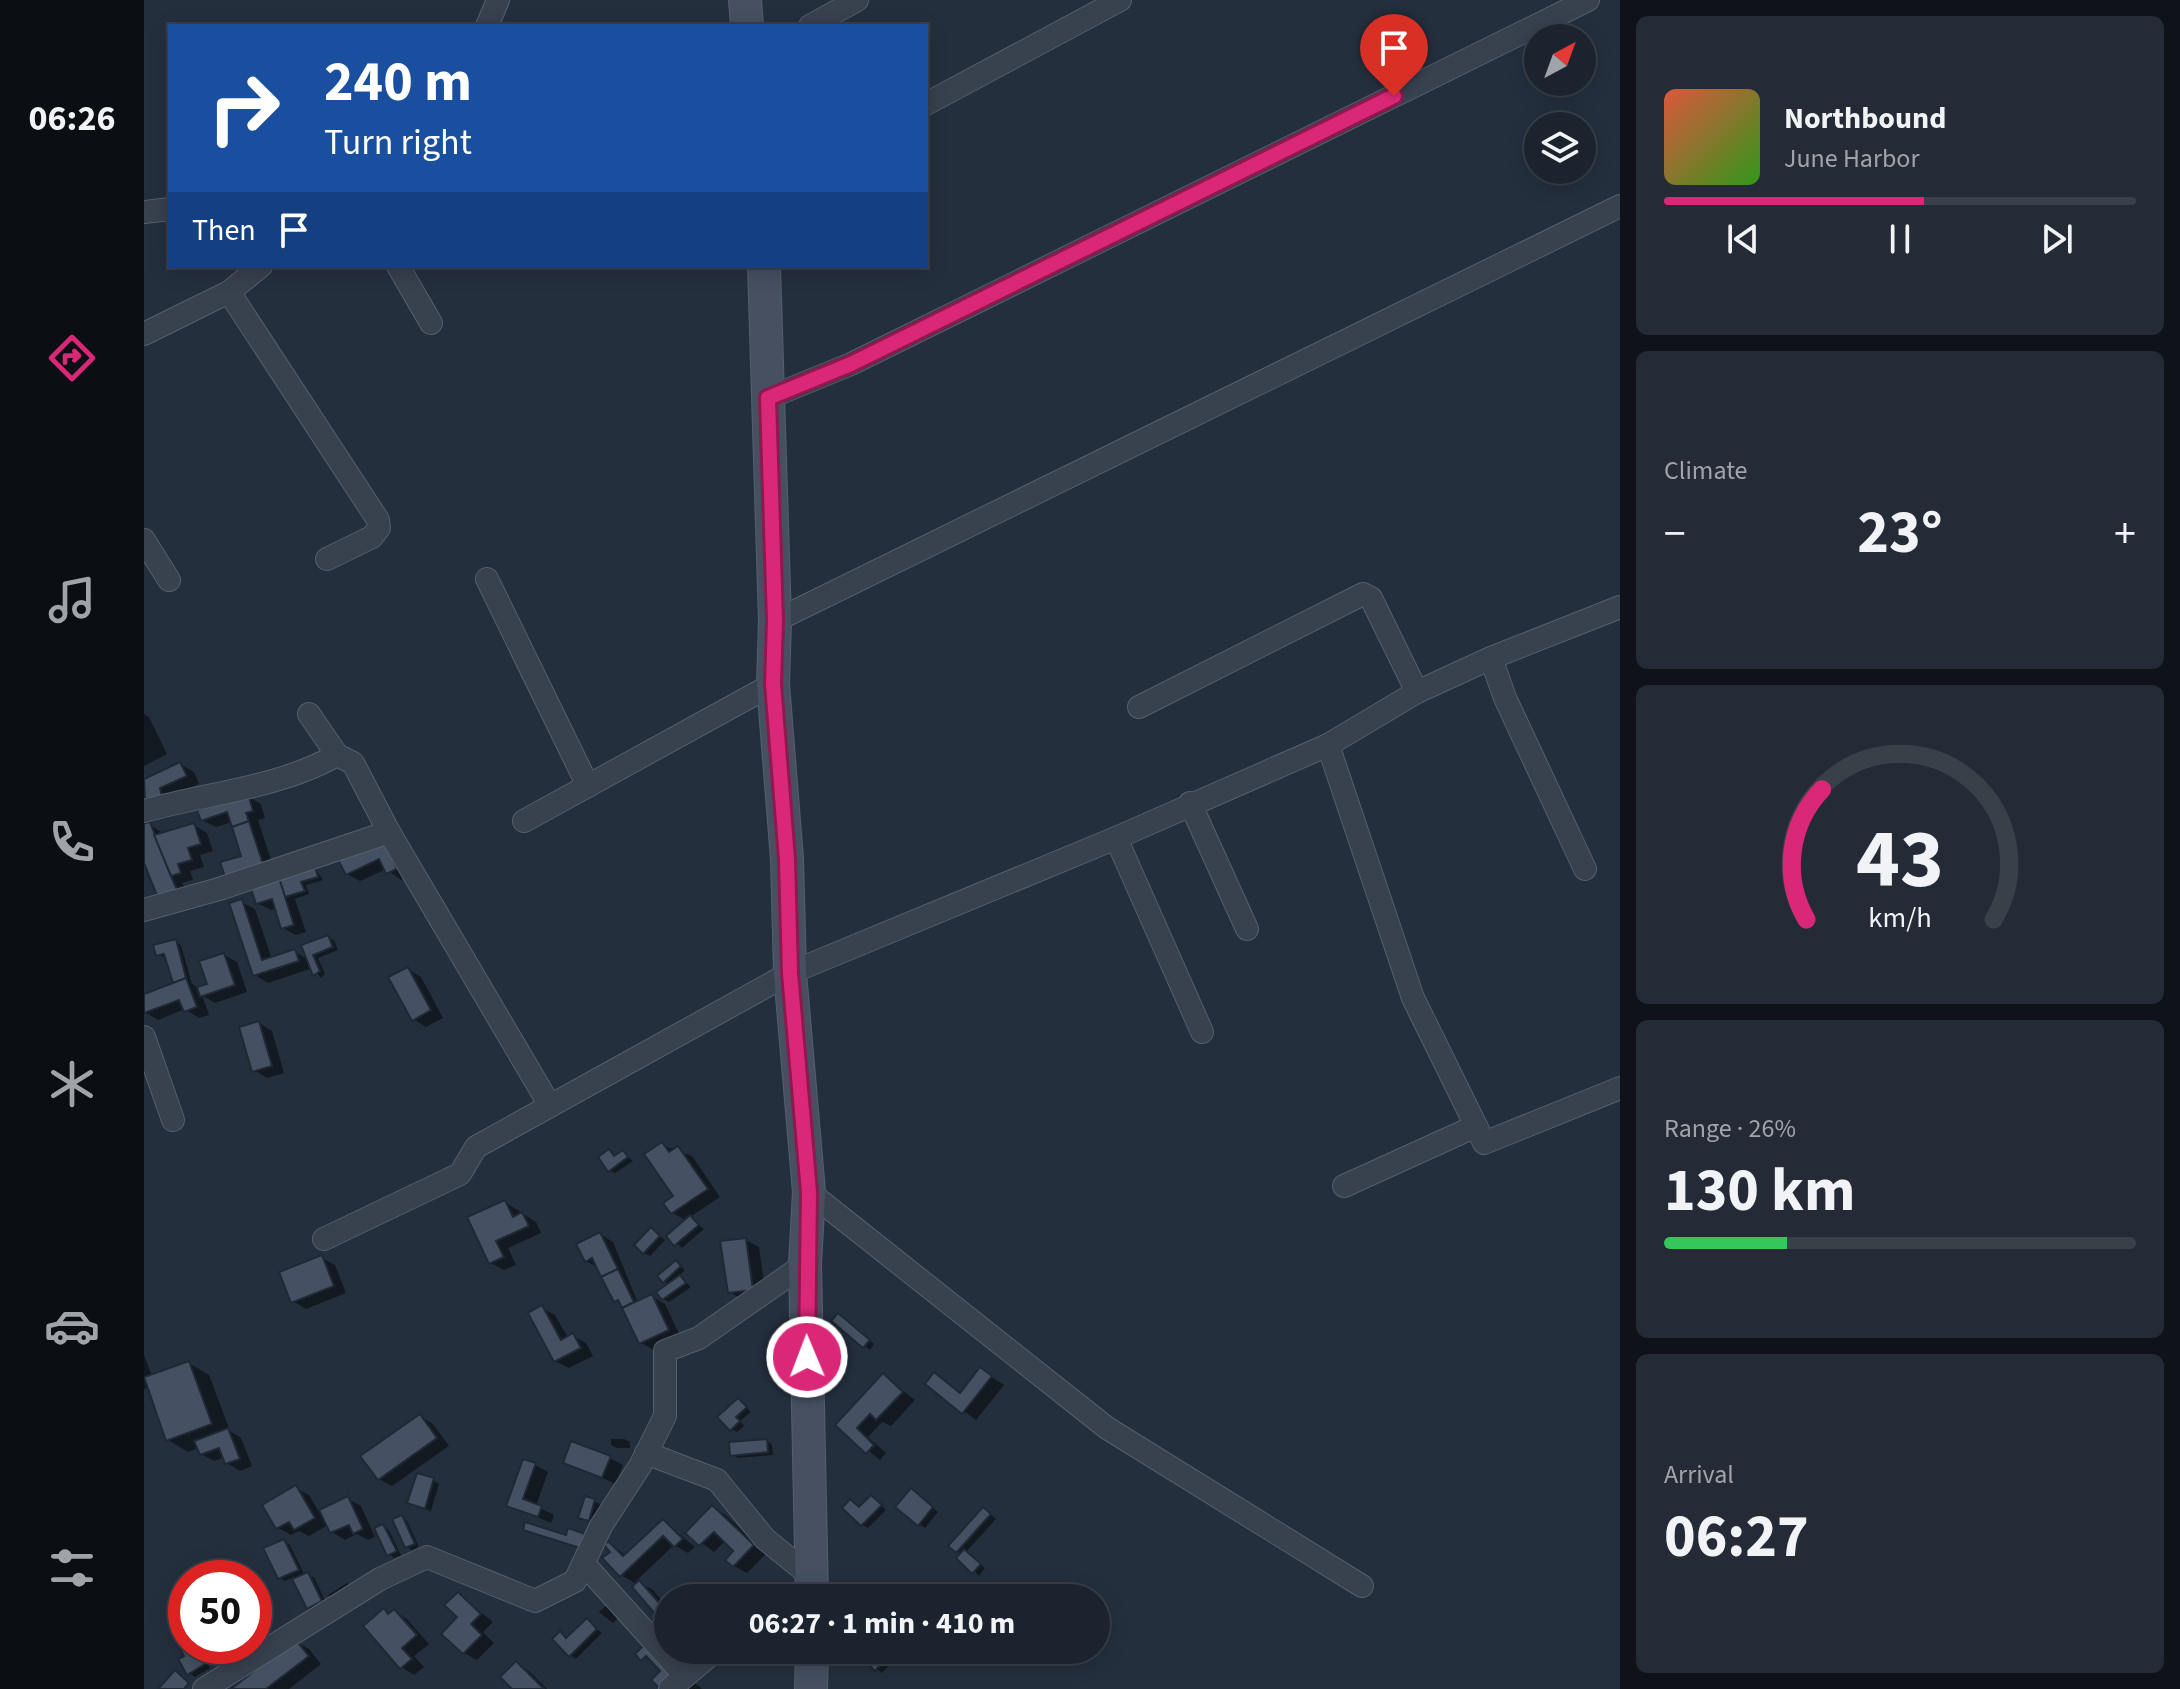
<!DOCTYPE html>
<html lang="en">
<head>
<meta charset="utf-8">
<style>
  :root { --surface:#1b232e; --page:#242b36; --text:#f1f3f6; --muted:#a0a4aa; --line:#39404a; --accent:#db2777 }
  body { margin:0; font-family:"Source Sans 3",sans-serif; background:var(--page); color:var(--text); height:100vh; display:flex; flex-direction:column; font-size:30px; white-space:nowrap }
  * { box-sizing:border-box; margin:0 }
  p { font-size:26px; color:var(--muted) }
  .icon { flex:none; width:44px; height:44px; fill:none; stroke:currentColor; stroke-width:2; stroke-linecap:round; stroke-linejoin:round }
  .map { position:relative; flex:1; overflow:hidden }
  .sheet { display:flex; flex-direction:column; gap:16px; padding:16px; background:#0f1319; width:560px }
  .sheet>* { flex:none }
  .guide { position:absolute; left:24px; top:24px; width:760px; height:244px; border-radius:0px; box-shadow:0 4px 20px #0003,0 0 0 2px var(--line); background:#1a4fa0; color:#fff; overflow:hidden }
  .needle { width:52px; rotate:41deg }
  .tools { position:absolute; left:1380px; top:24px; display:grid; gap:16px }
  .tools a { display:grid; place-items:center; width:72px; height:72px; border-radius:50%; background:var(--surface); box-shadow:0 4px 20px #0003,0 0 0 2px var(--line); font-size:40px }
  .speed { position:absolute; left:24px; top:1560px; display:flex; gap:16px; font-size:40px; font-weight:700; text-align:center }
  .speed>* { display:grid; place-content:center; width:104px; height:104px; border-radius:50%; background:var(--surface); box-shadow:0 4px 20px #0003,0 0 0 2px var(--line); line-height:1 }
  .speed .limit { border:12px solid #d22; background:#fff; color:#111 }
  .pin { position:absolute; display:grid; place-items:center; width:68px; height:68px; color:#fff; margin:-82px -34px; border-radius:50% 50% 50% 0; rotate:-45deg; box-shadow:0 0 8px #0007 }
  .pin .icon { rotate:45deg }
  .me { position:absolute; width:88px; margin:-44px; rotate:359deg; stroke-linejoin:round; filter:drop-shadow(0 0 6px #0008) }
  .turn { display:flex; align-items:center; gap:28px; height:168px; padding:0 24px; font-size:36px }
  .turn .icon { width:104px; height:104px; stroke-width:2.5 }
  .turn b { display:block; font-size:56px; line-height:68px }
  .then { display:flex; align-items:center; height:76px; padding:0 24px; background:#0003; gap:16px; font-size:30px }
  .big { font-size:60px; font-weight:700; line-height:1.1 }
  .sheet .widget { flex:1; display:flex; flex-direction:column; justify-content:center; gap:12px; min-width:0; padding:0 28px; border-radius:12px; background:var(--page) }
  .sheet .dial { align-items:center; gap:0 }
  .dial svg { height:208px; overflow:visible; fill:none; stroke:var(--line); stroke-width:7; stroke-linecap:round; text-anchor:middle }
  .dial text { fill:var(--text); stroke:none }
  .song { display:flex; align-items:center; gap:24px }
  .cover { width:96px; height:96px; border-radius:12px; background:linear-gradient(135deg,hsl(10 70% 55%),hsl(110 70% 35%)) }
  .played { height:8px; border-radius:4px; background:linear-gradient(90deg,var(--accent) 55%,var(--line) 55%) }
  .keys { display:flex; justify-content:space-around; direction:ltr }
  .heat { display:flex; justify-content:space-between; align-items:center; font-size:44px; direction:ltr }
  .charge { height:12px; border-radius:6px; background:linear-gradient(90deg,#34c759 26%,var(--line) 0) }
  .trip { position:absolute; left:510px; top:1584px; width:456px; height:80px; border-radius:40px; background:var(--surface); box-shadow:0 4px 20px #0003,0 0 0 2px var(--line); font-weight:700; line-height:80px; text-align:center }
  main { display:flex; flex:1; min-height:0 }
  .tab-bar { display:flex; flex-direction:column; width:144px; justify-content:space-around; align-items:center; background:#0b0e12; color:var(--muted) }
  .tab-bar .icon { width:56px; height:56px }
  .tab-bar .on { color:var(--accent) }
  .tab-bar b { font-size:36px; color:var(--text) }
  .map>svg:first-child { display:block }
</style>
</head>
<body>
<main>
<nav class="tab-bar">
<b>06:26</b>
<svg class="icon on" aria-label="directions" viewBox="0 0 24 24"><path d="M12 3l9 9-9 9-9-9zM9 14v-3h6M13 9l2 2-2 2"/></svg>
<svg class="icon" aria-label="music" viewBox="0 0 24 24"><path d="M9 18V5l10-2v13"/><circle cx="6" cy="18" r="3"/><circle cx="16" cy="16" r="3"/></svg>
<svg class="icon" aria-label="phone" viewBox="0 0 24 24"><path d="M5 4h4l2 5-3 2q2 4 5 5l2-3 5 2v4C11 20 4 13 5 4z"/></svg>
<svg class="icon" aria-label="climate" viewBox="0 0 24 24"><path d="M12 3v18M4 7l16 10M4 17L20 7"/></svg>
<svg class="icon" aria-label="car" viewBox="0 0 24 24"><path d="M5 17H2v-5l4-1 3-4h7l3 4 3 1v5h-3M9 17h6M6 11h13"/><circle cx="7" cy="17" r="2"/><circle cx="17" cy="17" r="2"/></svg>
<svg class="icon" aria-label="filters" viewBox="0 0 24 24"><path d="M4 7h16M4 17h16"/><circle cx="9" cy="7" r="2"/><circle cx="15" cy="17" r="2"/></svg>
</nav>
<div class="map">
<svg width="1476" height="1689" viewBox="0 0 1476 1689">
  <rect width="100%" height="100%" fill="#242f3e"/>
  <g fill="#0007">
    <polygon points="0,714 5,717 23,754 0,766"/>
    <polygon points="36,764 50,772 55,784 28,795 16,806 2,798 0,781"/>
    <polygon points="103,796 117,804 121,818 114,820 131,872 100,857 88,822 72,827 58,820"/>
    <polygon points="5,824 20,834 50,825 63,833 69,851 56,855 60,867 46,871 49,880 38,883 47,901 29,904 0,858 0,825"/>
    <polygon points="238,840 265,876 257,880 242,869 216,881 203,874"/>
    <polygon points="171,868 179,880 162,885 165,894 151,899 162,932 152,935 139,928 133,908 127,910 113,903"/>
    <polygon points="97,902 111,909 128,959 151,952 165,960 160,946 184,937 190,940 194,950 174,958 181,974 177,978 169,968 124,983 111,975"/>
    <polygon points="31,941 37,945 48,984 56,988 65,985 80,955 93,962 103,992 71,1003 58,995 65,1015 55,1018 41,1009 14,1020 1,1012 0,996 31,984 23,958 14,955"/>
    <polygon points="264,969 277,977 299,1018 282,1027 269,1019"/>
    <polygon points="115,1023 128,1031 140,1073 123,1078 110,1070"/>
    <polygon points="518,1145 548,1156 576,1197 546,1217 560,1229 538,1248 525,1236 543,1221 529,1213 532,1197"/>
    <polygon points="465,1151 472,1157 479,1152 489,1161 471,1173 465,1170"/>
    <polygon points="361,1202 392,1222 397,1233 364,1248 372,1265 360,1270 347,1263"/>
    <polygon points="507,1230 521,1240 506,1256 500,1253"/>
    <polygon points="456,1234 469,1242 494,1303 507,1296 521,1304 537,1338 510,1350 497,1343 455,1268 442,1261"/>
    <polygon points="602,1240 615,1247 622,1297 599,1300 586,1292"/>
    <polygon points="178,1258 191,1265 202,1293 162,1309 149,1301"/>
    <polygon points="532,1263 541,1270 535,1276 547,1287 525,1302 519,1299 526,1285 520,1281"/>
    <polygon points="398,1308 411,1315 424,1338 429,1336 442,1343 449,1356 425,1368 411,1361"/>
    <polygon points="700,1318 730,1344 726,1350 720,1346"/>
    <polygon points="0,1355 8,1376 45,1363 65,1375 86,1431 97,1438 108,1466 96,1471 83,1463 81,1457 70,1461 57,1454 55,1448 44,1452 24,1440 4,1387 0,1389"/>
    <polygon points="837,1370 860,1385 832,1420 784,1384 791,1375 817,1394"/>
    <polygon points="740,1376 771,1400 747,1426 738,1422 724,1437 742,1453 736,1460 694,1425"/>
    <polygon points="595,1401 607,1412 596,1421 600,1426 593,1432 587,1429"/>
    <polygon points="276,1416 289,1424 305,1446 248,1486 235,1479"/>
    <polygon points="467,1439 480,1439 486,1442 486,1448 473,1448 467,1445"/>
    <polygon points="622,1441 628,1444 629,1455 594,1458 588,1454"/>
    <polygon points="466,1458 479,1465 472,1484 421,1462"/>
    <polygon points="391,1465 404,1472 392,1506 410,1515 407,1523 365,1505"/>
    <polygon points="289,1480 295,1484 287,1511 271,1505"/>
    <polygon points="152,1488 165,1495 175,1512 204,1499 217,1506 231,1537 224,1540 213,1534 201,1540 188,1532 184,1525 165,1536 155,1531 147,1535 134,1528"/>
    <polygon points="773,1494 794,1512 781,1528 775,1524"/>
    <polygon points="442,1498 456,1504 451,1523 442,1520"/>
    <polygon points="733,1501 742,1510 724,1528 718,1525 716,1509"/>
    <polygon points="569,1508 582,1515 622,1554 603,1573 590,1566 592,1551 581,1541 570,1552 544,1533"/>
    <polygon points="845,1513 852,1519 822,1552 841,1568 835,1576 813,1551"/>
    <polygon points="257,1517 263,1521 275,1547 268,1550 262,1547"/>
    <polygon points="520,1521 551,1547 544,1553 530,1545 492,1581 509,1590 524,1608 524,1626 494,1585 477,1575 465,1543 483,1556"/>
    <polygon points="239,1526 245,1530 257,1555 250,1558 245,1554"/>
    <polygon points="140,1541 146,1545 161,1576 170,1577 183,1605 170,1611 164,1607 150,1577 141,1581 135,1578"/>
    <polygon points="203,1583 209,1587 188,1601 184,1595"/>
    <polygon points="761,1589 769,1595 766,1598 744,1598"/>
    <polygon points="314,1594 349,1622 339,1632 350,1643 333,1660 320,1653"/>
    <polygon points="463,1605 476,1616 469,1623 455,1612"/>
    <polygon points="240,1611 246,1614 250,1611 263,1619 285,1644 270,1656 280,1667 270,1675 257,1667"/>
    <polygon points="443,1621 458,1633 432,1659 426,1655 416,1634 424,1639"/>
    <polygon points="42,1640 42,1646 53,1646 66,1668 51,1677 45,1673 42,1657 35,1644"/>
    <polygon points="152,1642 165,1649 177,1664 145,1689 90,1689"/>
    <polygon points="737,1650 752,1658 738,1673 725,1662"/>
    <polygon points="372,1664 385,1671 403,1689 371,1689"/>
    <polygon points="549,1683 555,1686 558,1689 543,1689"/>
  </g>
  <g fill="#455162" stroke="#1f2835" stroke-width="2">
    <polygon points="36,762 43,776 16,788 18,797 1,799 0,779"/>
    <polygon points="104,794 109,811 102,813 105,821 88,827 83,812 57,821 53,810"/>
    <polygon points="105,821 119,864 81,877 76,862 97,856 88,827"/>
    <polygon points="6,822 27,876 35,894 14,898 0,863 0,823"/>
    <polygon points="50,823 57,844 44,848 48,860 34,864 37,873 27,876 10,835"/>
    <polygon points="239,838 253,869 242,874 235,859 202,875 194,860"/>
    <polygon points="171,866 174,877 157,882 161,891 141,897 135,878"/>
    <polygon points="135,878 150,925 137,929 128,899 112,904 106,886"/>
    <polygon points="98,899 118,960 151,949 155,961 109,976 85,903"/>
    <polygon points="184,935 189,947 169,955 176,971 169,976 157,945"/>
    <polygon points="32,939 42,978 29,983 20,954 12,956 9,945"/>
    <polygon points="80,953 91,985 56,997 53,987 63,984 55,961"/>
    <polygon points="264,967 287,1010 268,1021 244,977"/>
    <polygon points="42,978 53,1007 40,1012 35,1000 0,1013 0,994"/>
    <polygon points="115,1021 128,1066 108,1072 95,1027"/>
    <polygon points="518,1142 525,1152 534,1146 564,1189 527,1214 519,1203 529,1196 500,1154"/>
    <polygon points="465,1149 470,1156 479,1150 484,1157 464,1172 454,1157"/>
    <polygon points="361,1200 369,1217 378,1212 385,1226 352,1241 360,1257 345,1264 323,1217"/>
    <polygon points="546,1215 555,1225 530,1246 522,1236"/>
    <polygon points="507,1227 516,1236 499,1254 490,1245"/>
    <polygon points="456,1232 474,1269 457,1277 448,1258 441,1262 432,1244"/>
    <polygon points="602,1238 609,1290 584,1293 576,1241"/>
    <polygon points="178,1255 190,1286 147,1303 135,1272"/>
    <polygon points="532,1260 537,1266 519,1283 513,1276"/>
    <polygon points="474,1269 490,1302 478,1308 474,1300 470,1302 457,1277"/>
    <polygon points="536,1275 542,1283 518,1300 512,1292"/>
    <polygon points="508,1294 525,1330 495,1344 478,1308"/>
    <polygon points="398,1305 417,1340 429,1333 437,1348 410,1362 384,1313"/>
    <polygon points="694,1313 726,1340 719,1348 687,1321"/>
    <polygon points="45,1361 68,1424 22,1441 0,1377"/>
    <polygon points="836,1367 848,1376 818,1414 781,1384 790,1372 816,1393"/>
    <polygon points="739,1373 759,1392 732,1420 726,1414 713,1428 730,1445 722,1454 691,1425"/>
    <polygon points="594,1398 603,1407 592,1417 596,1421 586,1431 573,1417"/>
    <polygon points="276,1414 293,1438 234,1480 216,1456"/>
    <polygon points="84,1428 96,1459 81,1464 75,1448 56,1455 50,1441"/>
    <polygon points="623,1439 624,1452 586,1456 585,1442"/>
    <polygon points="427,1441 467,1456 458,1478 419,1463"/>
    <polygon points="379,1459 392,1463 379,1499 398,1506 394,1517 362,1506"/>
    <polygon points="273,1473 290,1478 281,1509 263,1503"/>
    <polygon points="152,1485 171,1518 150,1530 145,1522 132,1529 118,1505"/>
    <polygon points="767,1488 789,1507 774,1526 751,1507"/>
    <polygon points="727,1495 738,1505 717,1526 698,1508 706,1499 715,1507"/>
    <polygon points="204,1496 219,1529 209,1534 205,1525 186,1533 175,1510"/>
    <polygon points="441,1496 451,1499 445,1521 434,1518"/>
    <polygon points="568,1505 610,1545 589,1567 581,1560 589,1551 570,1532 555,1546 541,1533"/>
    <polygon points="839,1507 847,1514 812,1553 804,1546"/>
    <polygon points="258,1515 271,1544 261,1548 248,1519"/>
    <polygon points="519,1519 539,1539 530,1547 519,1536 476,1577 458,1558 466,1552 460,1545 464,1541 479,1556"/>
    <polygon points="381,1522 422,1535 424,1528 441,1534 436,1548 379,1530"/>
    <polygon points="239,1524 253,1551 243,1556 230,1528"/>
    <polygon points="140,1539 155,1570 134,1579 119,1548"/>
    <polygon points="820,1549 837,1564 828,1574 812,1558"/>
    <polygon points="164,1572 178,1601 163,1609 148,1579"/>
    <polygon points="495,1580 524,1613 524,1629 488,1587"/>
    <polygon points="755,1583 764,1591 758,1598 742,1598"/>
    <polygon points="587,1585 599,1598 573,1598"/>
    <polygon points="314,1592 337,1614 327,1624 338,1635 319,1654 297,1634 313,1617 300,1605"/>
    <polygon points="240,1608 244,1614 250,1609 273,1635 258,1648 268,1659 256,1669 219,1626"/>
    <polygon points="443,1618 453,1629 425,1657 408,1639 416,1631 422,1638"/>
    <polygon points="42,1638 42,1646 50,1646 61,1664 43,1675 34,1659 40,1656 33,1643"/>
    <polygon points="151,1639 165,1656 122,1689 87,1689"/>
    <polygon points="502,1643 531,1673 515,1688 507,1680 516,1671 502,1656 497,1661 491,1654"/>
    <polygon points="734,1650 747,1654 731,1671 722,1662"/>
    <polygon points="372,1661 400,1689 368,1689 356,1677"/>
    <polygon points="31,1670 45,1683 40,1689 14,1689"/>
  </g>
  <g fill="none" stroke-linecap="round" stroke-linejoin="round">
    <defs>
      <g id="street">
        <polyline points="343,26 354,0"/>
        <polyline points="666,26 713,0"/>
        <polyline points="782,104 976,0"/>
        <polyline points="0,212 26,209"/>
        <polyline points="254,266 287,323"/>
        <polyline points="85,292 234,520 235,528 228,537 183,559"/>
        <polyline points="0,334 85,292 117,266"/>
        <polyline points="624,398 707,364 1444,0"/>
        <polyline points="0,540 25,580"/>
        <polyline points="343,579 444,786"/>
        <polyline points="631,621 1476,206"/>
        <polyline points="1347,658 1361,698 1441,869"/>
        <polyline points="995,707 1219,594 1227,598 1273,692"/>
        <polyline points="165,714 193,755 209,763 245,832 405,1104"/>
        <polyline points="1184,745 1269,998 1332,1126 1200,1186"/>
        <polyline points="1046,803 1103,929"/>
        <path d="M0,811C64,793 135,788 193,755"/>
        <polyline points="380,821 629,684"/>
        <polyline points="972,838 1058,1032"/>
        <polyline points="0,910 75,889 245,832"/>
        <polyline points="0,1037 29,1120"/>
        <polyline points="1332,1126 1340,1143 1476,1088"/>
        <polyline points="665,1192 963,1428 1218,1586"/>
        <polyline points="180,1239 316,1174 332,1147 646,973 972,838 1184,745 1273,692 1347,658 1476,607"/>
        <polyline points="502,1453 573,1480 621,1539 668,1577"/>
        <polyline points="440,1564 541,1676"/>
        <polyline points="60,1689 236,1579 283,1557 391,1601 431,1581 457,1526 496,1466 521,1416 521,1351 555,1338 661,1264"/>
        <polyline points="526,1689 572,1650"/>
      </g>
      <g id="secondary">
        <polyline points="601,0 603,26"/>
        <polyline points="620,266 631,621 629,684 643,859 646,973 665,1192 661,1264 668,1598"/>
        <polyline points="667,1689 668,1650"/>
      </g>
    </defs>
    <use href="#street" stroke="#565f6c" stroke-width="24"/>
    <use href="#secondary" stroke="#565f6c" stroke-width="34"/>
    <use href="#street" stroke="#38414e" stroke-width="22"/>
    <use href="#secondary" stroke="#465061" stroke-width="32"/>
  </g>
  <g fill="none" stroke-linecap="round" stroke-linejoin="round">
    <defs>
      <polyline id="route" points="663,1357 665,1192 646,973 643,859 629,684 631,621 624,398 707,364 1250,96"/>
    </defs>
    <use href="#route" stroke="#8e194d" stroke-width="20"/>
    <use href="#route" stroke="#db2777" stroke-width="14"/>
  </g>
</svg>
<div class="tools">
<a><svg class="needle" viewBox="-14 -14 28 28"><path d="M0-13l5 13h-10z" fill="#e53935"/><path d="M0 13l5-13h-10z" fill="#a0a4aa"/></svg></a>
<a><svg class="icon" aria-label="layers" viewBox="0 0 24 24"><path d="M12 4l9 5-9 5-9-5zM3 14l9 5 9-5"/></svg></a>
</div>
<div class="speed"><div class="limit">50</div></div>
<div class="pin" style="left:1250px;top:96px;background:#d93025"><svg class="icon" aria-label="arrive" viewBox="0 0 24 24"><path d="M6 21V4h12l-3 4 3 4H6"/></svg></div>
<svg class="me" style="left:663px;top:1357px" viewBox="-20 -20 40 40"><circle r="17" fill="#db2777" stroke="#fff" stroke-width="3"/><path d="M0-11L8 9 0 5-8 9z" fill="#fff"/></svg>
<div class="trip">06:27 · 1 min · 410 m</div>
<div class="guide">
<div class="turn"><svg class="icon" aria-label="right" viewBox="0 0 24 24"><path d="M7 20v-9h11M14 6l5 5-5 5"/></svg><div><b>240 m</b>Turn right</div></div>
<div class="then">Then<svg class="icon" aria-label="arrive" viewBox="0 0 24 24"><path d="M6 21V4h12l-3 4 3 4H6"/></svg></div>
</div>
</div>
<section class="sheet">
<div class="widget">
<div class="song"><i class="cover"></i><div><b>Northbound</b><p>June Harbor</p></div></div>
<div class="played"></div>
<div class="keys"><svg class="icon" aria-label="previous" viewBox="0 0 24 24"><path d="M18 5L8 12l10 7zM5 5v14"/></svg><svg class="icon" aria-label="pause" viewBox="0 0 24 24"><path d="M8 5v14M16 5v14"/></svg><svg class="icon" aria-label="next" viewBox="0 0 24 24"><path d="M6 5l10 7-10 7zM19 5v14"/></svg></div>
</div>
<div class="widget"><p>Climate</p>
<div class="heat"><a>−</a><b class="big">23°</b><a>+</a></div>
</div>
<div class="widget dial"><svg viewBox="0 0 100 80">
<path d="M14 69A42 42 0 1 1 86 69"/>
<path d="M14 69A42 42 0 0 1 20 19" stroke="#db2777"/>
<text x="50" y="56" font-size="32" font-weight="700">43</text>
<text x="50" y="72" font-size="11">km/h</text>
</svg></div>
<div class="widget"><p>Range · 26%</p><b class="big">130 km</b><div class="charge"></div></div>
<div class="widget"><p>Arrival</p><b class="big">06:27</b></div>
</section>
</main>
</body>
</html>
